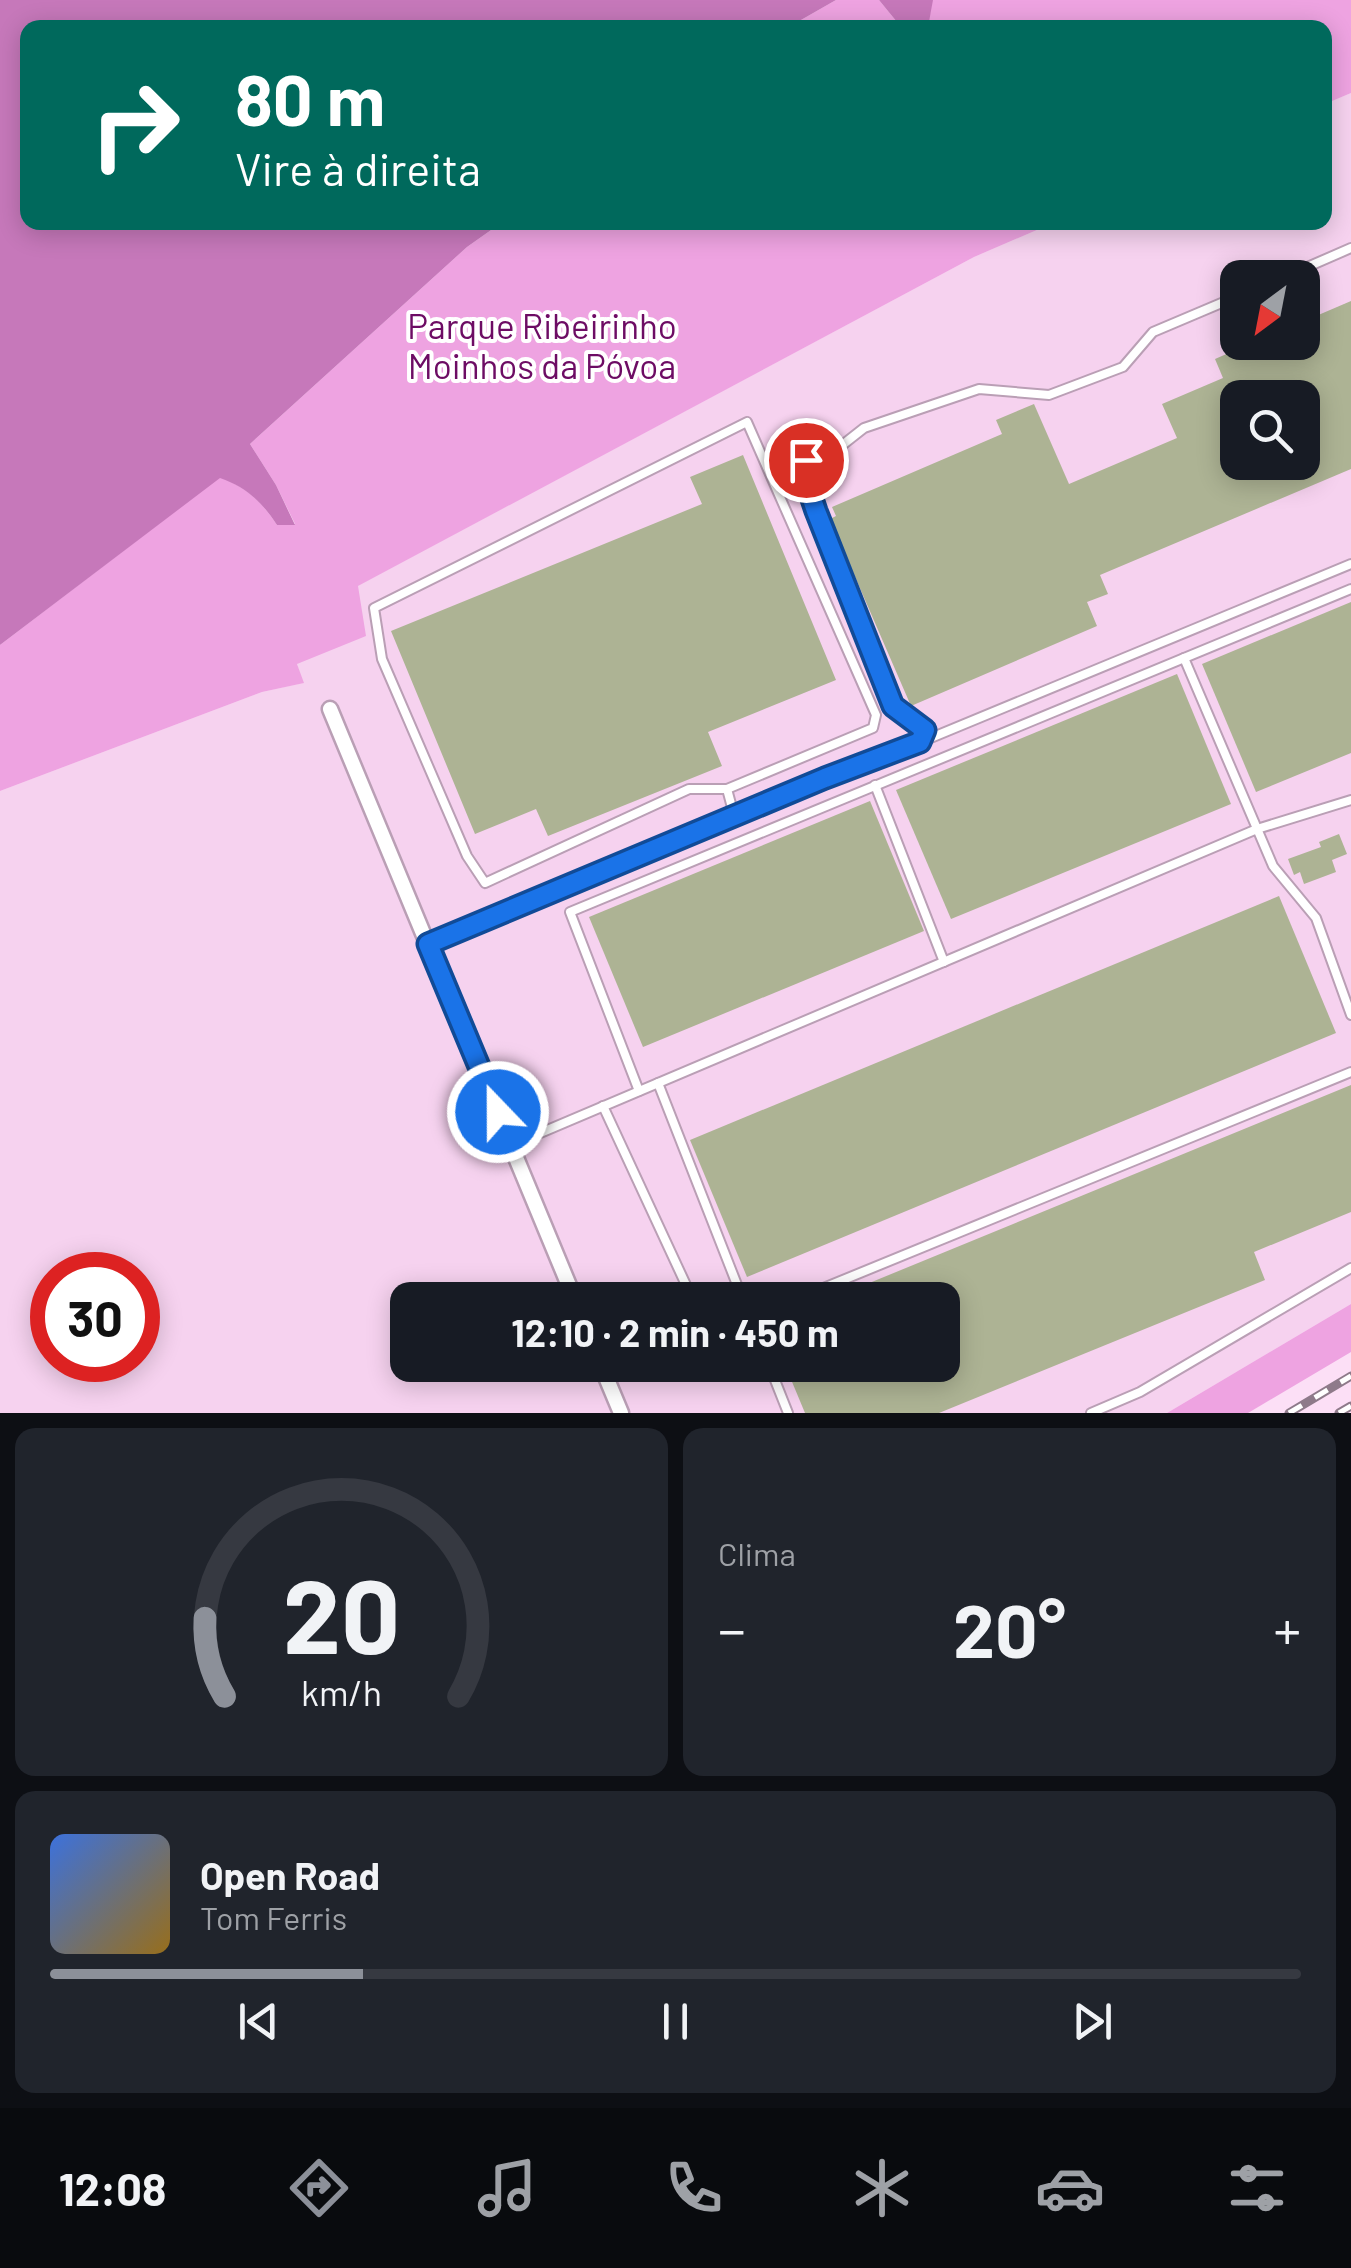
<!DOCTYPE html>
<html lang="pt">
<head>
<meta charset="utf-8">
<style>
  :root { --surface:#171b24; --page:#20242c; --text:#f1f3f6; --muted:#9ea1a6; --line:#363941; --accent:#8c9099 }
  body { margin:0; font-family:Barlow,sans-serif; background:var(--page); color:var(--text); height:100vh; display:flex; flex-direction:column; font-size:38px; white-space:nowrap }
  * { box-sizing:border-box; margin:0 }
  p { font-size:32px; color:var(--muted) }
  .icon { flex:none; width:55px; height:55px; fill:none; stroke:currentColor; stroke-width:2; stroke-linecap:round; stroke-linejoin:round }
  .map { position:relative; height:1413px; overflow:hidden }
  .side { display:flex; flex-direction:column; gap:15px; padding:15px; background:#0d0f14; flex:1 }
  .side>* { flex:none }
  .banner { position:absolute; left:20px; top:20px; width:1312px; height:210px; border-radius:20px; box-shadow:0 5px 25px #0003; background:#00695c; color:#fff; overflow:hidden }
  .needle { width:65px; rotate:212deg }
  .fabs { position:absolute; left:1220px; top:260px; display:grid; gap:20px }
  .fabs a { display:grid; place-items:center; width:100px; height:100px; border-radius:20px; background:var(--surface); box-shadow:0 5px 25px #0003; font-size:50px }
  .speed { position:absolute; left:30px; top:1252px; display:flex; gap:20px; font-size:50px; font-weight:700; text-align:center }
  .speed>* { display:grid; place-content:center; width:130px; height:130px; border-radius:50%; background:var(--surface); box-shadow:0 5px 25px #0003; line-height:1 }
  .speed .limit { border:15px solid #d22; background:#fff; color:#111 }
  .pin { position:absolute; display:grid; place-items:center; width:85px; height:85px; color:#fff; margin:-42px; border:5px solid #fff; border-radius:50%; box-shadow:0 2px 10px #0007 }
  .me { position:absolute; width:110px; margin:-55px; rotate:338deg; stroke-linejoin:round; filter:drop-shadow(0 0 8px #0008) }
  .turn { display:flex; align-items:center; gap:35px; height:210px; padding:0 50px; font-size:45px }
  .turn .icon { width:130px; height:130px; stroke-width:2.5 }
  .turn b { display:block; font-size:70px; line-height:85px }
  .big { font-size:75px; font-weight:700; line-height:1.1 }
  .side .widget { flex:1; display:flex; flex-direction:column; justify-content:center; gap:15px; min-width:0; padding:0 35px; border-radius:20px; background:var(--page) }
  .side .dial { align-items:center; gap:0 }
  .dial svg { height:260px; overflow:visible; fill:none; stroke:var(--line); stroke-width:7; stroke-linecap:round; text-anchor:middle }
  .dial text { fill:var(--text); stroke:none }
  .song { display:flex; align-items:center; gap:30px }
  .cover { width:120px; height:120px; border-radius:15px; background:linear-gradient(135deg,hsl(220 70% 55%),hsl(40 70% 35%)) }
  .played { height:10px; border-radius:5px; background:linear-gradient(90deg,var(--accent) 25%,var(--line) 25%) }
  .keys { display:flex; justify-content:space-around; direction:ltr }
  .heat { display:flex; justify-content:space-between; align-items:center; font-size:55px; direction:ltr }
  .side .tiles { flex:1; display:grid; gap:15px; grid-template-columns:1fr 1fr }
  .widget:last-child { grid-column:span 2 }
  .trip { position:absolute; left:390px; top:1282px; width:570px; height:100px; border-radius:20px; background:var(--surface); box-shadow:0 5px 25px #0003; font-weight:700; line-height:100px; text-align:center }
  .tabs { display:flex; height:160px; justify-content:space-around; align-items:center; background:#090b0e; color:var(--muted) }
  .tabs .icon { width:70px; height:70px }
  .tabs .active { color:var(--accent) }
  .tabs b { font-size:45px; color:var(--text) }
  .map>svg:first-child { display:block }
</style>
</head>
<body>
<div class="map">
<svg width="1351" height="1413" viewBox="0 0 1351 1413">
  <rect width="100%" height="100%" fill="#fcdff6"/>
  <path fill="#f6d2ef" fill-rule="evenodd" d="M1351,93V1304L1167,1413H0V791L262,692L303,683L297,664L357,586L974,257L1053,223L1325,222V104ZM1238,278H1302V342H1238ZM1238,398H1302V462H1238ZM52,1275H138V1360H52ZM408,1300H942V1365H408Z"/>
  <g fill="#eea3e1">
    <polygon points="836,0 879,0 901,27 787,28"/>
    <polygon points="912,0 1351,0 1351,93 1325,104 1325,28 928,27"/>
    <path d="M501,223H1053L974,257L358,586L366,636L297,664L304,683L262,692L0,791V645L220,477C246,487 262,502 277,525L295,524L276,485L250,444L467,247Z"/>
    <polygon points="1351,1304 1351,1352 1248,1413 1167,1413"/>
  </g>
  <g fill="#c678ba">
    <path d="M0,0H836L787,28H28V222L501,223L467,247L250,444L276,485L295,525H277C262,502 246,487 220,478L0,645Z"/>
    <polygon points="879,0 933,0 928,27 901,27"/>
  </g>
  <g fill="#adb394" fill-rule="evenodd">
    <path d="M1351,301V469L1100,575L1108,594L1087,602L1097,626L911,706L830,519L836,516L832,507L1002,434L996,420L1034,404L1069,484L1177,438L1162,404L1223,378L1215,359L1254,342H1302V322ZM1238,398H1302V462H1238Z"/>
    <polygon points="743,455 836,680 708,732 722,766 548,836 536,809 475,834 391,631 702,504 690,477"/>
    <polygon points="1351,602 1351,753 1256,792 1202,664"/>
    <polygon points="1177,674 1231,804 951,919 896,790"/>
    <polygon points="870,801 924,931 643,1047 589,917"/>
    <polygon points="1339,834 1347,854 1332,860 1336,872 1304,884 1300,872 1294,875 1288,859 1321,847 1319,842"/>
    <polygon points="1279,896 1336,1033 747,1277 690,1140"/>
    <polygon points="1351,1085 1351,1212 1254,1252 1265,1280 939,1413 805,1413 785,1365 942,1365 942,1300 828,1300"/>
  </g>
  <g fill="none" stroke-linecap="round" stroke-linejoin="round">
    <defs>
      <g id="service">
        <polyline points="1282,278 1351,248"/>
        <polyline points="1184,658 1273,866 1316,918 1351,1015"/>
        <polyline points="921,742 925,730 893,706 816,511 804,475 806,461 836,450 864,428 979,389 1049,395 1123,367 1153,332 1238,296"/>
        <polyline points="875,785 944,962"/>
        <polyline points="727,789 689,789 485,883 467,856 382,659 374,608 747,422 876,715 873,728 727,789 734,815"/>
        <polyline points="428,944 825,777 921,742 1351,564"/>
        <polyline points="658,1083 743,1300"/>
        <polyline points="639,1091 570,912 1351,589"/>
        <polyline points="603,1106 693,1300"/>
        <polyline points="512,1145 1257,829 1351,800"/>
        <polyline points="794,1300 1351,1072"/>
        <polyline points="722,1365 724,1369"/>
        <polyline points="769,1365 788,1413"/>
        <polyline points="1091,1413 1140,1392 1351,1268"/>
      </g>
      <g id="minor">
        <polyline points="330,709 575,1300"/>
        <polyline points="601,1365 621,1413"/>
      </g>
    </defs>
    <use href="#service" stroke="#ba9fb5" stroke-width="12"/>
    <use href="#minor" stroke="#ba9fb5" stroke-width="19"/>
    <use href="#service" stroke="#fff" stroke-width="8"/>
    <use href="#minor" stroke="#fff" stroke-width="14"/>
    <defs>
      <g id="rail">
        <polyline points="1289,1413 1351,1376"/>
        <polyline points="1339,1413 1351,1406"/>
      </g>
    </defs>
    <use href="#rail" stroke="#8e7a8a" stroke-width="9"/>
    <use href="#rail" stroke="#fff" stroke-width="5" stroke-dasharray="15" stroke-linecap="butt"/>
  </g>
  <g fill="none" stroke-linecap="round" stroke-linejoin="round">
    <defs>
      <polyline id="route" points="498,1112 428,944 825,778 920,742 925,730 893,706 816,511 804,475 806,460"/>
    </defs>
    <use href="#route" stroke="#114b97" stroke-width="25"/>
    <use href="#route" stroke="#1a73e8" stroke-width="18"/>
  </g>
  <g text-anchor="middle" stroke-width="8" stroke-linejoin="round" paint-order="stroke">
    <g font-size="35" fill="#6d0c64" stroke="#fff">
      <text x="542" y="339">Parque Ribeirinho<tspan x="542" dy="40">Moinhos da Póvoa</tspan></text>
    </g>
  </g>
</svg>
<div class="fabs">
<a><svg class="needle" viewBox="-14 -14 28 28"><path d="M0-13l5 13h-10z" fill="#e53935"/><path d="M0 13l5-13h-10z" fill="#9ea1a6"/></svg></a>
<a><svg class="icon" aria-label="search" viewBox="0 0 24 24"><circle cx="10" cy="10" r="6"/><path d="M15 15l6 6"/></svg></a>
</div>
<div class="speed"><div class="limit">30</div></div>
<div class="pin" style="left:806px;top:460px;background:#d93025"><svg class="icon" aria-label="arrive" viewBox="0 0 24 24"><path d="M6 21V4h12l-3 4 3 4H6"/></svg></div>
<svg class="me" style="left:498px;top:1112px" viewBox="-20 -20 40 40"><circle r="17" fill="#1a73e8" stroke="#fff" stroke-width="3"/><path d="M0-11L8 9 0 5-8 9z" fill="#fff"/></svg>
<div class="trip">12:10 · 2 min · 450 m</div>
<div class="banner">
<div class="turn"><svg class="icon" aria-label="right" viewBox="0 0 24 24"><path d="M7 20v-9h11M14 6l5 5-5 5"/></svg><div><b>80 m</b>Vire à direita</div></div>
</div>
</div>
<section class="side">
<div class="tiles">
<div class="widget dial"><svg viewBox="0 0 100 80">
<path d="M14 69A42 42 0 1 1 86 69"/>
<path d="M14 69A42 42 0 0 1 8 45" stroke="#8c9099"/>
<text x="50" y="56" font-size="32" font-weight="700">20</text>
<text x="50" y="72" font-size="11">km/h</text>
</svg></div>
<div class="widget"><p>Clima</p>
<div class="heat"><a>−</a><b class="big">20°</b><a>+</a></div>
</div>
<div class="widget">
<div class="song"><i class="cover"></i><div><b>Open Road</b><p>Tom Ferris</p></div></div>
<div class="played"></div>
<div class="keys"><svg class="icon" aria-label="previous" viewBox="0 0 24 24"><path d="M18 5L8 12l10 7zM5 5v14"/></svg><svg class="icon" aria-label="pause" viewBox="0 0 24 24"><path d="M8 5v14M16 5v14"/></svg><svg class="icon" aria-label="next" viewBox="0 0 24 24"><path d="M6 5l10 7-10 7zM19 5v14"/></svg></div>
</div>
</div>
</section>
<nav class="tabs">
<b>12:08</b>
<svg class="icon active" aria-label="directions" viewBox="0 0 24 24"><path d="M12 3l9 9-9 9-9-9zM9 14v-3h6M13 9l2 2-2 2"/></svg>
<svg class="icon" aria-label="music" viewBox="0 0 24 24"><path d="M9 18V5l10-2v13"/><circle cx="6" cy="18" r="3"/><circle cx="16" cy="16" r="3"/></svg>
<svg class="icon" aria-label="phone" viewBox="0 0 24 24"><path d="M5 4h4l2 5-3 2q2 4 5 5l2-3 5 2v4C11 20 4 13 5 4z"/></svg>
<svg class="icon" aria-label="climate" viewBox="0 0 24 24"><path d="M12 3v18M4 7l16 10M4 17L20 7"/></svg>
<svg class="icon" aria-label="car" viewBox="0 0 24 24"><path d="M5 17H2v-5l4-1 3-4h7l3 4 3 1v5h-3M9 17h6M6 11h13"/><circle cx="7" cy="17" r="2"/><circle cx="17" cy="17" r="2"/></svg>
<svg class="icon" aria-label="filters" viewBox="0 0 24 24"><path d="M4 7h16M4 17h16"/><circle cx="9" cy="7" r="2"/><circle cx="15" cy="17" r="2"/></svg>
</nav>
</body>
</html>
